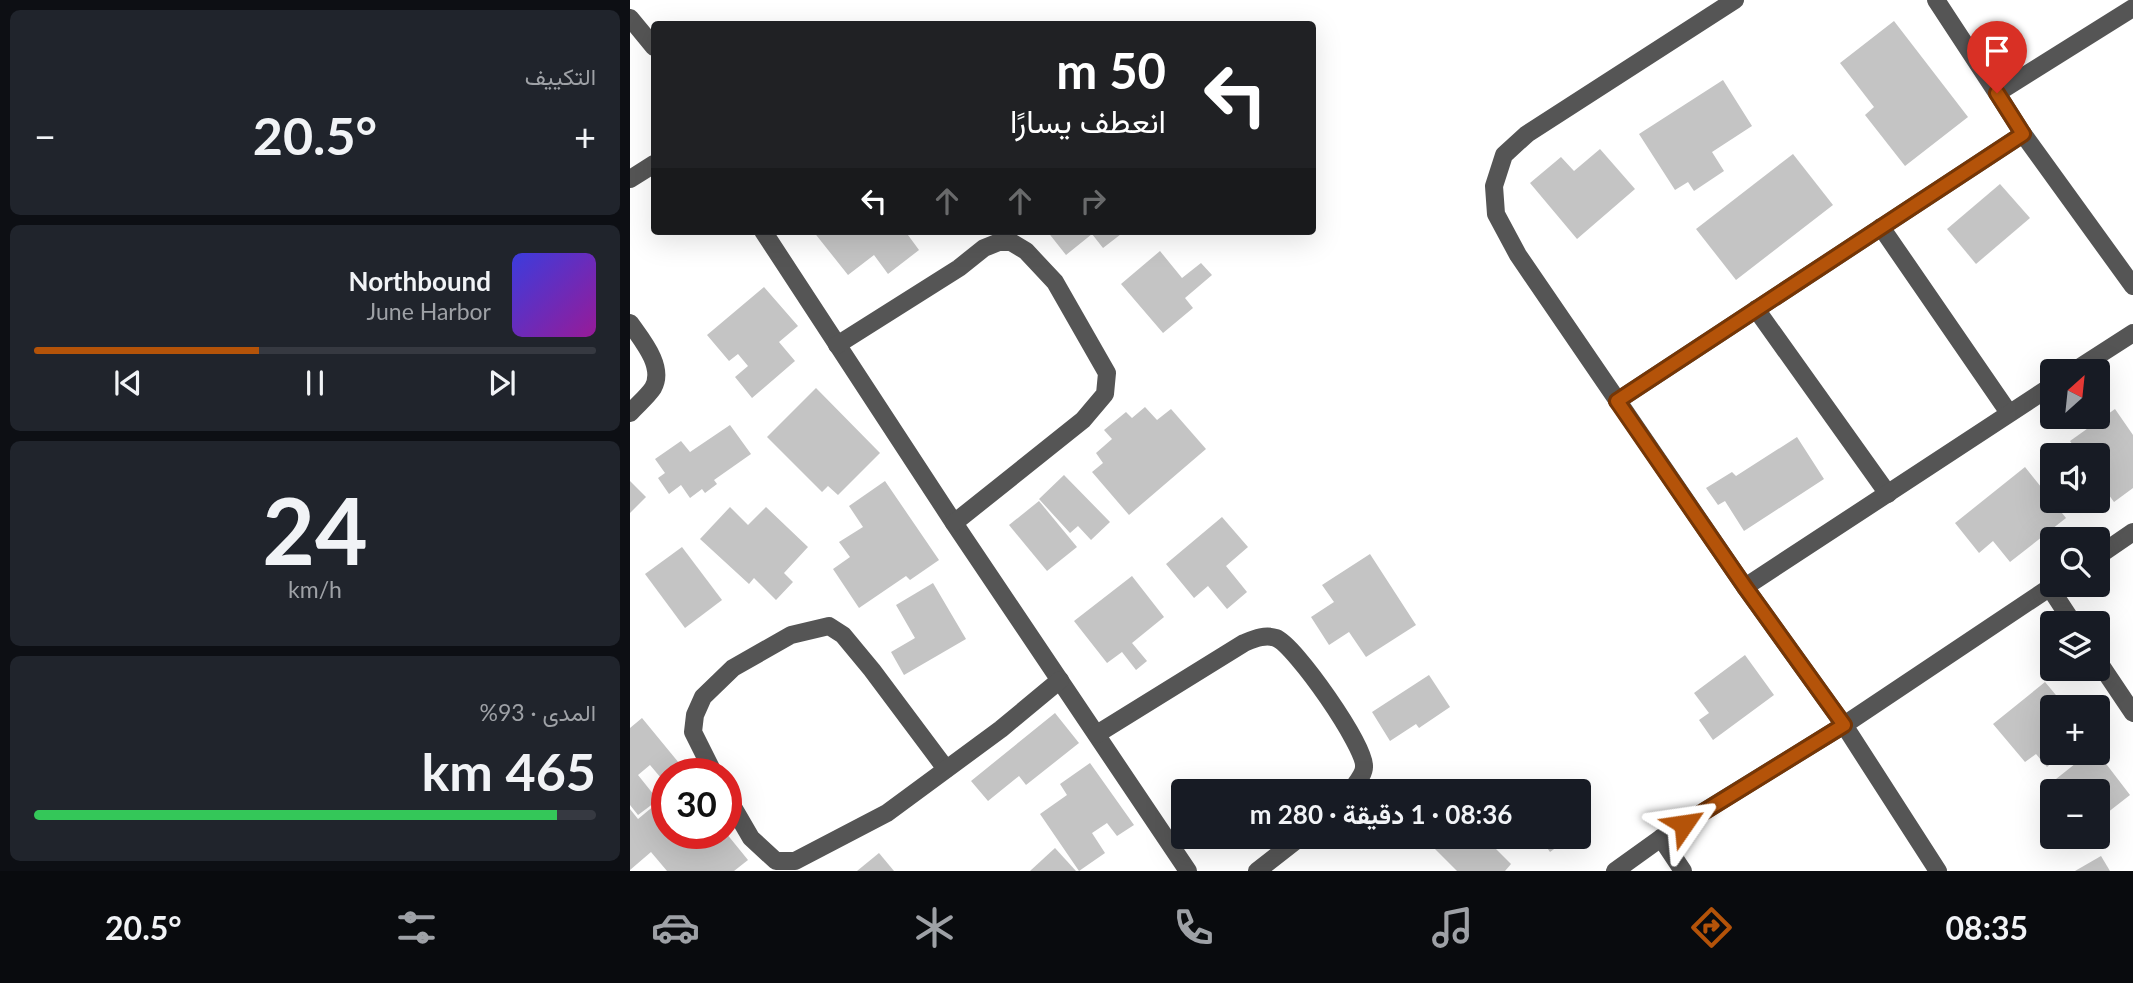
<!DOCTYPE html>
<html lang="ar">
<head>
<meta charset="utf-8">
<style>
  :root { --surface:#171b24; --page:#20242c; --text:#f1f3f6; --muted:#9ea1a6; --line:#363941; --accent:#b45309 }
  body { margin:0; font-family:Lato,Vazirmatn,sans-serif; background:var(--page); color:var(--text); direction:rtl; height:100vh; display:flex; flex-direction:column; font-size:26px; white-space:nowrap }
  * { box-sizing:border-box; margin:0 }
  p { font-size:23px; color:var(--muted) }
  .icon { flex:none; width:38px; height:38px; fill:none; stroke:currentColor; stroke-width:2; stroke-linecap:round; stroke-linejoin:round }
  .map { position:relative; flex:1; overflow:hidden; direction:ltr }
  .side { display:flex; flex-direction:column; gap:10px; padding:10px; background:#0d0f14; width:630px }
  .side>* { flex:none }
  .guide { position:absolute; left:21px; top:21px; width:665px; height:214px; border-radius:7px; box-shadow:0 7px 28px #0002; direction:rtl; background:#202124; color:#fff; overflow:hidden }
  .needle { width:46px; rotate:27deg }
  .controls { position:absolute; left:1410px; top:359px; display:grid; gap:14px }
  .controls a { display:grid; place-items:center; width:70px; height:70px; border-radius:7px; background:var(--surface); box-shadow:0 7px 28px #0002; font-size:35px }
  .speed { position:absolute; left:21px; top:758px; display:flex; gap:14px; font-size:35px; font-weight:700; text-align:center }
  .speed>* { display:grid; place-content:center; width:91px; height:91px; border-radius:50%; background:var(--surface); box-shadow:0 7px 28px #0002; line-height:1 }
  .speed .limit { border:10px solid #d22; background:#fff; color:#111 }
  .pin { position:absolute; display:grid; place-items:center; width:60px; height:60px; color:#fff; margin:-72px -30px; border-radius:50% 50% 50% 0; rotate:-45deg; box-shadow:0 0 7px #0007 }
  .pin .icon { rotate:45deg }
  .me { position:absolute; width:77px; margin:-38px; rotate:58deg; stroke-linejoin:round; filter:drop-shadow(0 0 5px #0008) }
  .turn { display:flex; align-items:center; gap:24px; height:147px; padding:0 35px; font-size:32px }
  .turn .icon { width:91px; height:91px; stroke-width:2.5 }
  .turn b { display:block; font-size:49px; line-height:60px }
  .lanes { display:flex; align-items:center; height:66px; padding:0 35px; background:#0003; justify-content:center; gap:35px; direction:ltr }
  .lanes .off { opacity:.35 }
  .big { font-size:52px; font-weight:700; line-height:1.1 }
  .side .card { flex:1; display:flex; flex-direction:column; justify-content:center; gap:10px; min-width:0; padding:0 24px; border-radius:10px; background:var(--page) }
  .side .dial { align-items:center; gap:0 }
  .dial b { font-size:91px; line-height:1 }
  .song { display:flex; align-items:center; gap:21px }
  .cover { width:84px; height:84px; border-radius:10px; background:linear-gradient(135deg,hsl(240 70% 55%),hsl(300 70% 35%)) }
  .played { height:7px; border-radius:4px; background:linear-gradient(90deg,var(--accent) 40%,var(--line) 40%) }
  .keys { display:flex; justify-content:space-around; direction:ltr }
  .heat { display:flex; justify-content:space-between; align-items:center; font-size:38px; direction:ltr }
  .charge { height:10px; border-radius:5px; background:linear-gradient(90deg,#34c759 93%,var(--line) 0) }
  .trip { position:absolute; left:541px; top:779px; width:420px; height:70px; border-radius:7px; background:var(--surface); box-shadow:0 7px 28px #0002; font-weight:700; line-height:70px; text-align:center; direction:rtl }
  .menu { display:flex; height:112px; justify-content:space-around; align-items:center; background:#090b0e; color:var(--muted) }
  .menu .icon { width:49px; height:49px }
  .menu .active { color:var(--accent) }
  .menu b { font-size:32px; color:var(--text) }
  main { display:flex; flex:1; min-height:0 }
  .map>svg:first-child { display:block }
</style>
</head>
<body>
<main>
<div class="map">
<svg width="1503" height="871" viewBox="0 0 1503 871">
  <rect width="100%" height="100%" fill="#fff"/>
  <g fill="#c4c4c4">
    <polygon points="1264,21 1338,117 1275,166 1235,115 1244,107 1210,63"/>
    <polygon points="1093,80 1122,126 1082,152 1094,171 1064,191 1058,182 1045,190 1009,134"/>
    <polygon points="970,149 1005,189 947,239 900,183 931,157 944,171"/>
    <polygon points="1163,154 1203,205 1106,280 1066,229"/>
    <polygon points="1370,184 1400,218 1346,264 1317,229"/>
    <polygon points="183,231 275,231 289,250 258,274 244,255 218,275"/>
    <polygon points="417,231 495,231 473,248 462,234 436,255"/>
    <polygon points="530,251 552,278 571,263 582,275 555,298 563,308 533,333 491,284"/>
    <polygon points="134,287 168,326 149,342 165,361 122,398 105,377 118,366 108,354 99,361 77,335"/>
    <polygon points="186,388 250,453 208,495 198,486 192,492 137,437"/>
    <polygon points="515,407 527,420 541,409 576,449 499,515 462,472 473,463 466,453 482,439 474,430 496,412 502,418"/>
    <polygon points="1485,409 1503,435 1503,488 1484,502 1468,480 1468,455 1450,455 1440,441"/>
    <polygon points="100,425 121,454 84,480 87,484 75,493 72,489 60,498 51,485 39,494 28,478 35,473 25,459 51,441 60,452"/>
    <polygon points="1167,437 1194,479 1114,531 1095,501 1088,505 1076,488 1102,472 1106,476"/>
    <polygon points="1395,467 1436,518 1380,562 1363,541 1349,553 1325,523"/>
    <polygon points="434,475 480,522 461,540 448,526 440,533 409,499"/>
    <polygon points="0,481 16,497 0,513"/>
    <polygon points="255,481 309,560 280,580 276,576 229,608 203,569 220,557 209,542 233,527 219,506"/>
    <polygon points="409,501 447,547 417,571 379,525"/>
    <polygon points="100,507 118,525 136,507 178,547 154,573 163,582 146,600 124,578 119,584 70,539"/>
    <polygon points="592,517 618,547 596,566 617,592 597,609 578,586 564,598 536,564"/>
    <polygon points="52,547 92,600 55,628 15,574"/>
    <polygon points="740,554 786,625 736,657 719,632 699,645 681,617 704,602 692,585"/>
    <polygon points="502,576 534,617 502,643 517,661 506,670 492,652 477,663 444,621"/>
    <polygon points="303,583 336,639 274,675 261,652 285,638 266,605"/>
    <polygon points="1115,655 1144,695 1083,740 1069,720 1079,713 1064,693"/>
    <polygon points="799,675 820,707 789,728 786,724 760,741 742,712"/>
    <polygon points="1415,682 1436,707 1423,707 1423,752 1434,752 1417,767 1406,754 1395,762 1363,724"/>
    <polygon points="425,713 449,743 396,785 389,776 358,801 341,781"/>
    <polygon points="12,718 49,763 31,778 20,765 8,775 28,800 8,815 0,805 0,728"/>
    <polygon points="1460,752 1467,752 1500,795 1468,820 1468,791 1428,791 1421,783"/>
    <polygon points="460,763 504,825 487,836 477,823 462,833 475,853 449,871 410,814 437,795 430,784"/>
    <polygon points="31,800 37,807 37,833 96,833 118,860 104,871 37,871 21,852 0,870 0,809 8,819"/>
    <polygon points="815,836 853,836 881,864 875,871 827,871 804,848"/>
    <polygon points="909,836 942,836 920,852"/>
    <polygon points="425,848 446,871 400,871"/>
    <polygon points="249,853 264,871 227,871"/>
    <polygon points="1471,856 1480,871 1445,871"/>
  </g>
  <g fill="none" stroke-linecap="round" stroke-linejoin="round">
    <g stroke="#555" stroke-width="18">
      <polyline points="1105,0 897,134 874,155 864,186 866,214 888,255 1115,587 1214,725 1308,871"/>
      <polyline points="1306,0 1367,93"/>
      <polyline points="1503,8 1367,93 1393,134 1503,286"/>
      <polyline points="0,18 24,47"/>
      <polyline points="0,179 24,164"/>
      <polyline points="1251,227 1379,413"/>
      <polyline points="133,231 324,523 558,871"/>
      <polyline points="1126,309 1258,494"/>
      <path d="M0,323C12,340 35,367 23,388C17,397 7,405 0,413"/>
      <polyline points="207,345 329,268 354,248 369,242 381,242 396,251 425,282 477,373 475,394 453,420 324,523"/>
      <polyline points="1444,371 1503,333"/>
      <polyline points="987,401 1393,134"/>
      <polyline points="1468,556 1503,532"/>
      <polyline points="1115,587 1423,385"/>
      <polyline points="1420,588 1443,623"/>
      <polyline points="1468,661 1503,713"/>
      <path d="M467,734L614,643C624,639 635,634 646,638C665,645 736,747 734,767C734,775 725,784 721,791"/>
      <polyline points="84,774 63,732 65,715 73,697 103,668 161,635 199,626 213,635 242,670 316,769"/>
      <polyline points="96,795 121,838 146,861 165,861 257,813 371,729 430,680"/>
      <polyline points="1031,838 1053,871"/>
      <polyline points="627,871 672,836"/>
      <polyline points="985,871 1031,838 1214,725 1425,584"/>
    </g>
  </g>
  <g fill="none" stroke-linecap="round" stroke-linejoin="round">
    <defs>
      <polyline id="route" points="1054,824 1214,725 1115,587 987,401 1393,134 1367,93"/>
    </defs>
    <use href="#route" stroke="#753606" stroke-width="18"/>
    <use href="#route" stroke="#b45309" stroke-width="12"/>
  </g>
</svg>
<div class="controls">
<a><svg class="needle" viewBox="-14 -14 28 28"><path d="M0-13l5 13h-10z" fill="#e53935"/><path d="M0 13l5-13h-10z" fill="#9ea1a6"/></svg></a>
<a><svg class="icon" aria-label="sound" viewBox="0 0 24 24"><path d="M4 9h4l5-4v14l-5-4H4zM17 9q2 3 0 6"/></svg></a>
<a><svg class="icon" aria-label="search" viewBox="0 0 24 24"><circle cx="10" cy="10" r="6"/><path d="M15 15l6 6"/></svg></a>
<a><svg class="icon" aria-label="layers" viewBox="0 0 24 24"><path d="M12 4l9 5-9 5-9-5zM3 14l9 5 9-5"/></svg></a>
<a>+</a>
<a>−</a>
</div>
<div class="speed"><div class="limit">30</div></div>
<div class="pin" style="left:1367px;top:93px;background:#d93025"><svg class="icon" aria-label="arrive" viewBox="0 0 24 24"><path d="M6 21V4h12l-3 4 3 4H6"/></svg></div>
<svg class="me" style="left:1054px;top:824px" viewBox="-20 -20 40 40"><path d="M0-17L14 15 0 8-14 15z" fill="#b45309" stroke="#fff" stroke-width="4"/></svg>
<div class="trip">08:36 · 1 دقيقة · 280 m</div>
<div class="guide">
<div class="turn"><svg class="icon" aria-label="left" viewBox="0 0 24 24"><path d="M17 20v-9H6M10 6l-5 5 5 5"/></svg><div><b>50 m</b>انعطف يسارًا</div></div>
<div class="lanes"><svg class="icon" aria-label="left" viewBox="0 0 24 24"><path d="M17 20v-9H6M10 6l-5 5 5 5"/></svg><svg class="icon off" aria-label="ahead" viewBox="0 0 24 24"><path d="M12 20V5M6 11l6-6 6 6"/></svg><svg class="icon off" aria-label="ahead" viewBox="0 0 24 24"><path d="M12 20V5M6 11l6-6 6 6"/></svg><svg class="icon off" aria-label="right" viewBox="0 0 24 24"><path d="M7 20v-9h11M14 6l5 5-5 5"/></svg></div>
</div>
</div>
<section class="side">
<div class="card"><p>التكييف</p>
<div class="heat"><a>−</a><b class="big">20.5°</b><a>+</a></div>
</div>
<div class="card">
<div class="song"><i class="cover"></i><div><b>Northbound</b><p>June Harbor</p></div></div>
<div class="played"></div>
<div class="keys"><svg class="icon" aria-label="previous" viewBox="0 0 24 24"><path d="M18 5L8 12l10 7zM5 5v14"/></svg><svg class="icon" aria-label="pause" viewBox="0 0 24 24"><path d="M8 5v14M16 5v14"/></svg><svg class="icon" aria-label="next" viewBox="0 0 24 24"><path d="M6 5l10 7-10 7zM19 5v14"/></svg></div>
</div>
<div class="card dial"><b>24</b><p>km/h</p></div>
<div class="card"><p>المدى · 93%</p><b class="big">465 km</b><div class="charge"></div></div>
</section>
</main>
<nav class="menu">
<b>08:35</b>
<svg class="icon active" aria-label="directions" viewBox="0 0 24 24"><path d="M12 3l9 9-9 9-9-9zM9 14v-3h6M13 9l2 2-2 2"/></svg>
<svg class="icon" aria-label="music" viewBox="0 0 24 24"><path d="M9 18V5l10-2v13"/><circle cx="6" cy="18" r="3"/><circle cx="16" cy="16" r="3"/></svg>
<svg class="icon" aria-label="phone" viewBox="0 0 24 24"><path d="M5 4h4l2 5-3 2q2 4 5 5l2-3 5 2v4C11 20 4 13 5 4z"/></svg>
<svg class="icon" aria-label="climate" viewBox="0 0 24 24"><path d="M12 3v18M4 7l16 10M4 17L20 7"/></svg>
<svg class="icon" aria-label="car" viewBox="0 0 24 24"><path d="M5 17H2v-5l4-1 3-4h7l3 4 3 1v5h-3M9 17h6M6 11h13"/><circle cx="7" cy="17" r="2"/><circle cx="17" cy="17" r="2"/></svg>
<svg class="icon" aria-label="filters" viewBox="0 0 24 24"><path d="M4 7h16M4 17h16"/><circle cx="9" cy="7" r="2"/><circle cx="15" cy="17" r="2"/></svg>
<b>20.5°</b>
</nav>
</body>
</html>
